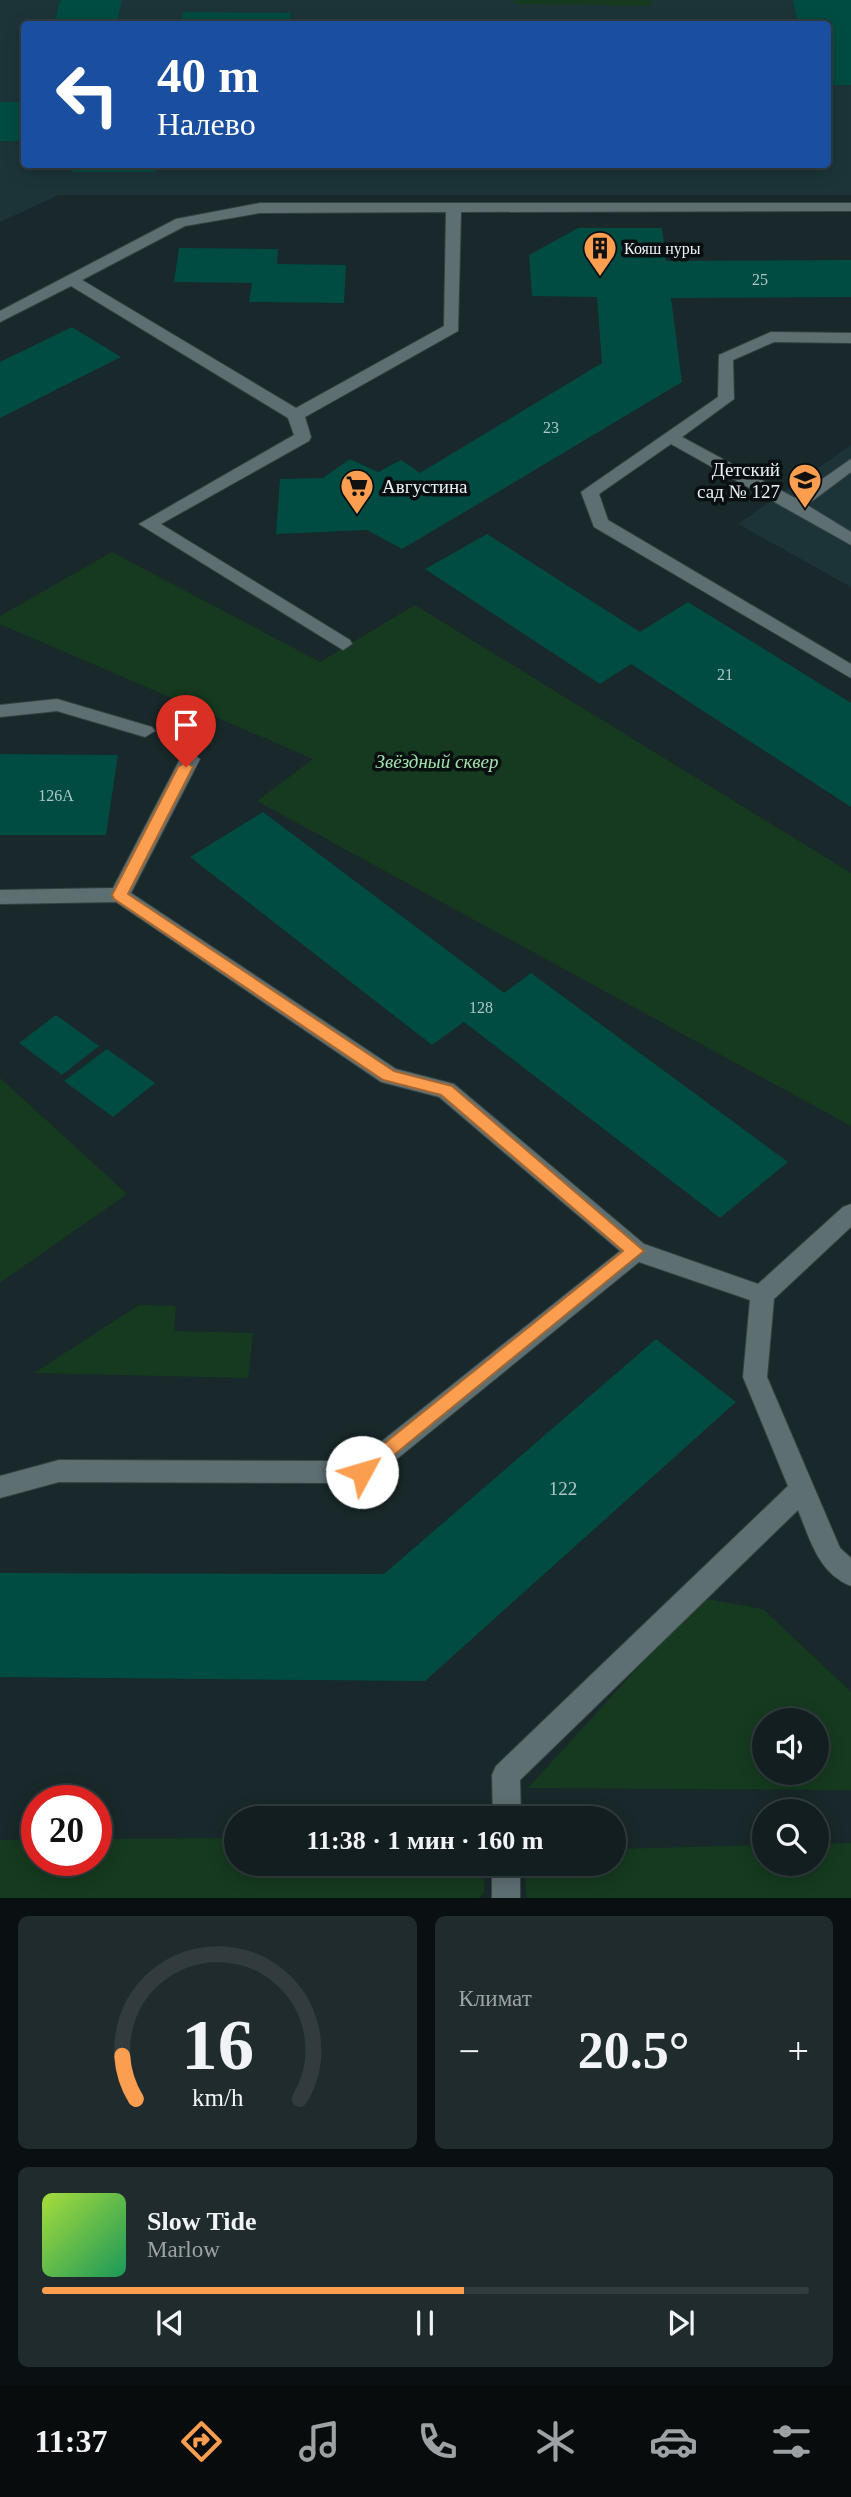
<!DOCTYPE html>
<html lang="ru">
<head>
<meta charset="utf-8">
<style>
  :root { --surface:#131e20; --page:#202b2d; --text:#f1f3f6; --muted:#9da2a5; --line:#323c3e; --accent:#fb9e50 }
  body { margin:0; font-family:"Times New Roman",serif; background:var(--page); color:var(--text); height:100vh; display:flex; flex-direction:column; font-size:26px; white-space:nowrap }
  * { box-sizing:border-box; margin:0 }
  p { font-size:23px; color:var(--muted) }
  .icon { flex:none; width:38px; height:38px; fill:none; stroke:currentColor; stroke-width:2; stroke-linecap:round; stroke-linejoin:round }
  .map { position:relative; height:1898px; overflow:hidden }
  .panel { display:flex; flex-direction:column; gap:18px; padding:18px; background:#0a1012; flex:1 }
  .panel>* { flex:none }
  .top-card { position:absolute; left:21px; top:21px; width:810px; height:147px; border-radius:7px; box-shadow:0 4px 18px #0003,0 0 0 2px var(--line); background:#1a4fa0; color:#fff; overflow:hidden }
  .controls { position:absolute; left:752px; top:1708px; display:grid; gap:14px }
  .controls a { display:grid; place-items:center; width:77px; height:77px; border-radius:50%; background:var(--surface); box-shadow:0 4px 18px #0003,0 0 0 2px var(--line); font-size:35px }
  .speed { position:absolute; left:21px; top:1785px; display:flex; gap:14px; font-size:35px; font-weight:700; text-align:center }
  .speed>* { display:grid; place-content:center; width:91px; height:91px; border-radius:50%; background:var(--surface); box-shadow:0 4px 18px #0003,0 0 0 2px var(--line); line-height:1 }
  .speed .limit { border:10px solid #d22; background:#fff; color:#111 }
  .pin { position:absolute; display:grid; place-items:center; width:60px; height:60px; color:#fff; margin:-72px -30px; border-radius:50% 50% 50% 0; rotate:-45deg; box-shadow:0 0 7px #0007 }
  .pin .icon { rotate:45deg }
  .me { position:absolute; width:77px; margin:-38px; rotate:51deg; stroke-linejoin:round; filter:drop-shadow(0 0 5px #0008) }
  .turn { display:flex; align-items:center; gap:24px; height:147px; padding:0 21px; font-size:32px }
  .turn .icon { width:91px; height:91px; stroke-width:2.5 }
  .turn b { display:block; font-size:49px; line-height:60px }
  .big { font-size:52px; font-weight:700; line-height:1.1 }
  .panel .card { flex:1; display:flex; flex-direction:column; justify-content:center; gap:10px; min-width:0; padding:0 24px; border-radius:10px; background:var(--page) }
  .panel .dial { align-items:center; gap:0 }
  .dial svg { height:182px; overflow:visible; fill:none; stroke:var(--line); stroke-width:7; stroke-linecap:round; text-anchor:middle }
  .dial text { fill:var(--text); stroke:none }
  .song { display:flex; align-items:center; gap:21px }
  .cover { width:84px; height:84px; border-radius:10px; background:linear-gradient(135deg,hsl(80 70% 55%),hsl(150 70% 35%)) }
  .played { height:7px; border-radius:4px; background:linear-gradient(90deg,var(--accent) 55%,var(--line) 55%) }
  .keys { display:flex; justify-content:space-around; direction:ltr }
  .heat { display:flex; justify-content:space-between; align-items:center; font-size:38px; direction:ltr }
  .panel .tiles { flex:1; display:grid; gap:18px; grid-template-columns:1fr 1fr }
  .card:last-child { grid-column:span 2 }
  .trip { position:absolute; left:224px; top:1806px; width:402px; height:70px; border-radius:35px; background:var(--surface); box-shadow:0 4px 18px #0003,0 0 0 2px var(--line); font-weight:700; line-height:70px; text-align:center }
  .tabs { display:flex; height:112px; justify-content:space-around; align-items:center; background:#080c0d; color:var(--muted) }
  .tabs .icon { width:49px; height:49px }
  .tabs .active { color:var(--accent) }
  .tabs b { font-size:32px; color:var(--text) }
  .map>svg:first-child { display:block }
</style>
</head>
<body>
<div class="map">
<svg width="851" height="1899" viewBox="0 0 851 1899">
  <rect width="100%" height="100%" fill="#19282a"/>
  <g fill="#1c3438" fill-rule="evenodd">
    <path d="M0,0H851V195H59L0,222ZM24,24H828V164H24Z"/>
    <polygon points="851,445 851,587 738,524"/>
  </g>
  <g fill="#153a1f" fill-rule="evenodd">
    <polygon points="514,0 652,0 652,6 514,4"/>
    <polygon points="112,552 320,662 415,605 851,873 851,1126 257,801 313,759 0,624 0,616"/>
    <polygon points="0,1078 127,1194 1,1282 0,1282"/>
    <polygon points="139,1305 176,1306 174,1331 253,1333 248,1378 34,1373"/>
    <path d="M701,1598L763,1609L851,1692V1790L528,1788ZM765,1720H817V1773H765Z"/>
    <polygon points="236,1838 236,1864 484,1864 484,1893 478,1899 0,1898 0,1840 37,1840 37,1860 96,1860 96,1839"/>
    <polygon points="851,1843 851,1898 526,1898 525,1864 614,1864 614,1849 765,1845 765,1864 817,1864 817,1844"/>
  </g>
  <g fill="#004c42">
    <polygon points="60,0 122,0 117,24 54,24"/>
    <polygon points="793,0 851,0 851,85 828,85 828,24 798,24"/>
    <polygon points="183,12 291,13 290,24 181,24"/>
    <rect x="0" y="102" width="24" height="39"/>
    <polygon points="74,164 156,164 155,172 73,172"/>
    <polygon points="578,228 662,228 666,261 851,260 851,297 671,298 682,382 473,507 402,549 367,530 276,534 280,479 323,478 350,459 378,472 401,460 420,473 602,363 597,297 532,296 529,255"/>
    <polygon points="179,248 278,249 277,264 346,265 344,303 249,302 252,283 174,282"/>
    <polygon points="72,327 121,357 0,418 0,362"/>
    <polygon points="487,534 640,632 688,602 851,703 851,807 631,664 600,684 425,569"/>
    <polygon points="0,754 118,755 106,835 0,835"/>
    <polygon points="263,812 504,993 531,973 788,1162 720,1218 464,1022 432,1045 190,857"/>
    <polygon points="56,1015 99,1046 62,1075 19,1043"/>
    <polygon points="107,1049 155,1083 113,1117 64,1081"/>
    <polygon points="656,1339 736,1402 425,1681 0,1677 0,1573 384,1574"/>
  </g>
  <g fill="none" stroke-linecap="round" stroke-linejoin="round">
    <defs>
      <g id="minor">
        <path d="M260,203H851V211L461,212L458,331L305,417L311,437L309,441L161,524L350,640L352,644L343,650L139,524L294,435L288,418L71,286L0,322V311L176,219ZM446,212L444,326L296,408L82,280L185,226L260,213Z"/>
        <polygon points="771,332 851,333 851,343 774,342 733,360 734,399 682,437 795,498 851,459 851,472 807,505 851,532 851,545 671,444 599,494 608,520 851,664 851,678 594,527 581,492 718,397 719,355"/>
        <polygon points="57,699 152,727 155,731 145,737 57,711 0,717 0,705"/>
        <path d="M190,753L200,759L131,893L396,1069L454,1084L644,1244L758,1284L843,1207L851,1204V1227L774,1299L767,1377L840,1548L851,1558V1586C818,1573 810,1539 798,1510L520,1780L521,1818H493L492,1775L496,1766L788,1486L743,1377L750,1300L639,1262L371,1480L362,1483L59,1482L0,1498V1476L59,1460L357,1461L620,1251L439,1097L381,1082L116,902L0,904V890L113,888L180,759Z"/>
        <rect x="492" y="1864" width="28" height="35"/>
      </g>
    </defs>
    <use href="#minor" stroke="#354244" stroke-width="2"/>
    <use href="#minor" fill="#5e6f72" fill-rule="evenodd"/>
  </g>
  <polygon fill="#fb9e50" stroke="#a36734" stroke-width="2" points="186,762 193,767 128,894 394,1071 452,1086 644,1251 362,1481 355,1478 352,1472 355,1467 623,1251 441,1095 383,1080 114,899 112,895 178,767"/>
  <defs>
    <symbol id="building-pin" viewBox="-11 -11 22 30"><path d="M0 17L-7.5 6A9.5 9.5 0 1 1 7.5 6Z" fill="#fb9e50" stroke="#090f10"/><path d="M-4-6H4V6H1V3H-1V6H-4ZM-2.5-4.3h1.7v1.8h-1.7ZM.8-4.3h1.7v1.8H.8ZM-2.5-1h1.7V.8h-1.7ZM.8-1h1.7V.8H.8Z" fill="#111"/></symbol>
    <symbol id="school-pin" viewBox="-11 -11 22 30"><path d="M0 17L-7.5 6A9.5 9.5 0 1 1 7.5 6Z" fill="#fb9e50" stroke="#090f10"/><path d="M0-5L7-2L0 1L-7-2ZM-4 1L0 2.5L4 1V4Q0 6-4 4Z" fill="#111"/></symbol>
    <symbol id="supermarket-pin" viewBox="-11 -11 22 30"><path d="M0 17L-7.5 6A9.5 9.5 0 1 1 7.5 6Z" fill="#fb9e50" stroke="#090f10"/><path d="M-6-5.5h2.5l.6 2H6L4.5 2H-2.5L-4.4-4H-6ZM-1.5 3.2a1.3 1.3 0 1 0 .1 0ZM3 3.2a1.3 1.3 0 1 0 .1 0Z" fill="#111"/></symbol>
  </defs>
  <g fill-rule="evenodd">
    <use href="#building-pin" x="581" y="229" width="38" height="52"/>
    <use href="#school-pin" x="786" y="461" width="38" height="52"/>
    <use href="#supermarket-pin" x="338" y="467" width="38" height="52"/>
  </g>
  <g text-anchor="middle" stroke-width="7" stroke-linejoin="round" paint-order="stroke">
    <g font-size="16" fill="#e8f2f4" stroke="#090f10" text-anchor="start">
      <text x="624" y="254">Кояш нуры</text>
    </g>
    <g font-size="16" fill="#aec8c8">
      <text x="760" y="285">25</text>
      <text x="551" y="433">23</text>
      <text x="725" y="680">21</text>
      <text x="56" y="801">126А</text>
      <text x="481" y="1013">128</text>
    </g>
    <g font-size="19" fill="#e8f2f4" stroke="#090f10" text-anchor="end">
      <text x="780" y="476">Детский<tspan x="780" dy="22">сад № 127</tspan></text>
      <text x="382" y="493" text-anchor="start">Августина</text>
    </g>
    <g font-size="19" font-style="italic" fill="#a1e2ad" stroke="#090f10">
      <text x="437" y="768">Звёздный сквер</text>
    </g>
    <g font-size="19" fill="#aec8c8">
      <text x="563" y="1495">122</text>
    </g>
  </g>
</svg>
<div class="controls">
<a><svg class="icon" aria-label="sound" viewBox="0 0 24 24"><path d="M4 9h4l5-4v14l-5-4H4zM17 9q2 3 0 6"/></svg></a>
<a><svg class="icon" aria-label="search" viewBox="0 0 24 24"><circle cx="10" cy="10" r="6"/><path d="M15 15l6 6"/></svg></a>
</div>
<div class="speed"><div class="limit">20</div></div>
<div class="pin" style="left:186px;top:767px;background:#d93025"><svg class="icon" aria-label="arrive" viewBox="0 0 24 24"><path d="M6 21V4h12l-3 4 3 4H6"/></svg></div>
<svg class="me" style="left:362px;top:1472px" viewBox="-20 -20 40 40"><circle r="19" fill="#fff"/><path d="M0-13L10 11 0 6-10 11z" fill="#fb9e50"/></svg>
<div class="trip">11:38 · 1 мин · 160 m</div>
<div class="top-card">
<div class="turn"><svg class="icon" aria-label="left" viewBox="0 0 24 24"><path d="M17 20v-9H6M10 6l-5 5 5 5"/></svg><div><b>40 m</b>Налево</div></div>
</div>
</div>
<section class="panel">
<div class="tiles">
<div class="card dial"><svg viewBox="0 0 100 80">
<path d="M14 69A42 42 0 1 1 86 69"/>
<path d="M14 69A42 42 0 0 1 8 50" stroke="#fb9e50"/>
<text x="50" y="56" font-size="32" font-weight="700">16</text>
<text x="50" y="72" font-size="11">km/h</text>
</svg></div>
<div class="card"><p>Климат</p>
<div class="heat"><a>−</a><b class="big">20.5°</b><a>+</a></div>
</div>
<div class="card">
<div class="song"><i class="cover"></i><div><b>Slow Tide</b><p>Marlow</p></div></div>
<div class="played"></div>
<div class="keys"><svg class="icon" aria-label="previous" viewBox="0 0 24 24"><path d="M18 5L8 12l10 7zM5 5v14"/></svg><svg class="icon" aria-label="pause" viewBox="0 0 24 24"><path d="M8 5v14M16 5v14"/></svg><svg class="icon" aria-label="next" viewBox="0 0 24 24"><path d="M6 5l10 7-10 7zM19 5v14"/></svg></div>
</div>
</div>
</section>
<nav class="tabs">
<b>11:37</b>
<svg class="icon active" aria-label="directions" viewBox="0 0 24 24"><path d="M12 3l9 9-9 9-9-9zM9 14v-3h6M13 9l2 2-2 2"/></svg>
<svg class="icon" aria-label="music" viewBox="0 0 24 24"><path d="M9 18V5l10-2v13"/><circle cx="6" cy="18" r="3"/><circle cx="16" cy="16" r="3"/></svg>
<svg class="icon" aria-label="phone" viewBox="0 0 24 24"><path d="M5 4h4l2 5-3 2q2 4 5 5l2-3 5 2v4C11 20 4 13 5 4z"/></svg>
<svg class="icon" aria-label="climate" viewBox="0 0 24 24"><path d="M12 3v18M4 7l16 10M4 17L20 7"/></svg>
<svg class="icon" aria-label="car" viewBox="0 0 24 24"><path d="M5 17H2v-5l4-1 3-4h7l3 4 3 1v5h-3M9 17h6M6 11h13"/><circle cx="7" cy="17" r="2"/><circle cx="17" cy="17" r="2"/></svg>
<svg class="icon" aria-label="filters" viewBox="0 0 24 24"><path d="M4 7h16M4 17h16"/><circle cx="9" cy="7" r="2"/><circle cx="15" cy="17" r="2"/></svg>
</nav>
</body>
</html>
